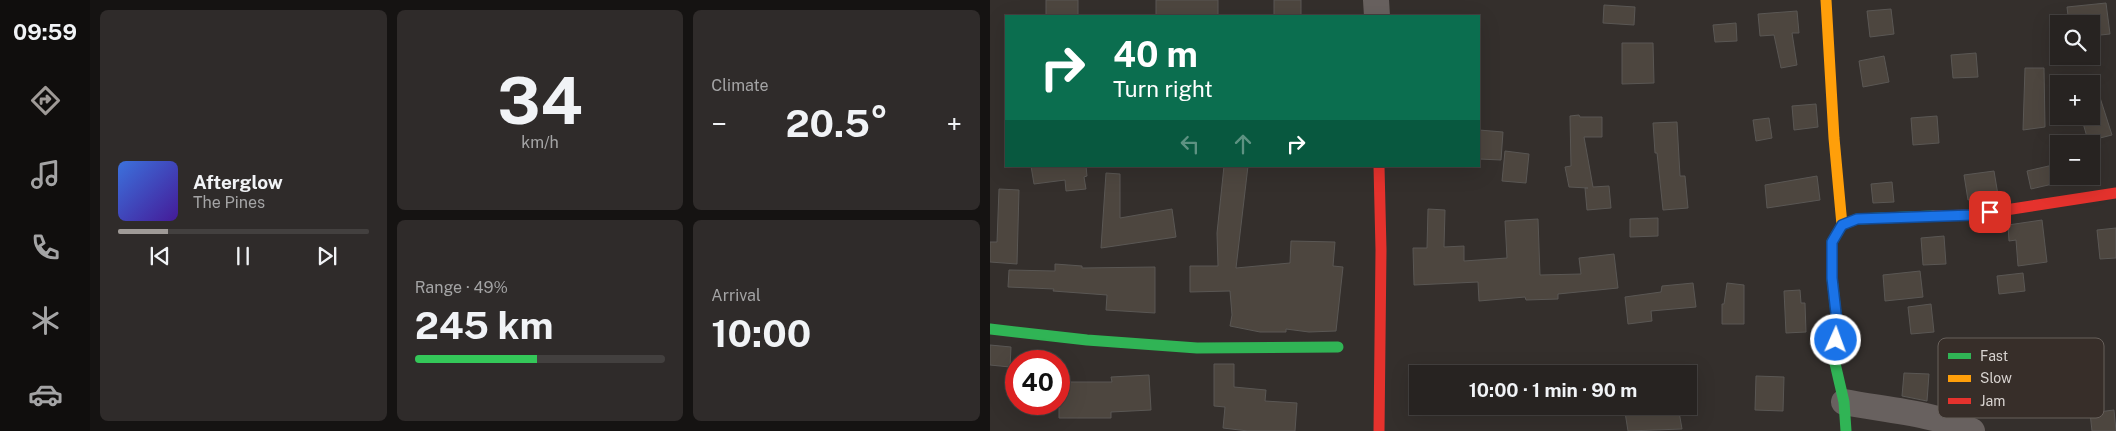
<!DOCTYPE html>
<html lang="en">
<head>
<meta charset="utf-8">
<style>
  :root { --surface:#272321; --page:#2f2b2a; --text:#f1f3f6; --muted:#a4a4a5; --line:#43403f; --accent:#9f9a97 }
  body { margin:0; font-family:"Public Sans",sans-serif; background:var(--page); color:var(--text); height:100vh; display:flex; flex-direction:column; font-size:19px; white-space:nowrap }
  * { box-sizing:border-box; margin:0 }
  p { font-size:16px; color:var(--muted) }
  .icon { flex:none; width:28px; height:28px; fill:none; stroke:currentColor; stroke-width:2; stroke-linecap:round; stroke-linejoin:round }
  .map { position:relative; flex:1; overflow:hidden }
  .sheet { display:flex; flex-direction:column; gap:10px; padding:10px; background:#151312; width:900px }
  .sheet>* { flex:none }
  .top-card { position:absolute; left:15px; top:15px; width:475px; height:152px; border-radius:0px; box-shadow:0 5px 20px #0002,0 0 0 1px var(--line); background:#0b6e4f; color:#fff; overflow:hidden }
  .tools { position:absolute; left:1060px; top:15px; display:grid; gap:10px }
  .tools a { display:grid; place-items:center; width:50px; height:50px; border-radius:0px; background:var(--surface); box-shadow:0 5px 20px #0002,0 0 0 1px var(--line); font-size:25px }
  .speed { position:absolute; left:15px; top:350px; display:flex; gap:10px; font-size:25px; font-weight:700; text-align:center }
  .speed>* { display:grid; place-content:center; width:65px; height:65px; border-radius:50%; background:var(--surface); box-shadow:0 5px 20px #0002,0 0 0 1px var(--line); line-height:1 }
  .speed .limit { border:8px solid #d22; background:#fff; color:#111 }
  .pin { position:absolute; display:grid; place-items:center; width:42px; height:42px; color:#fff; margin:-21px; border-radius:10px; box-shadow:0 2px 8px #0006 }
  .me { position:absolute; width:55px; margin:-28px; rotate:2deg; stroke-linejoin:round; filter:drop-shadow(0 0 4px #0008) }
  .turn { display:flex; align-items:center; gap:18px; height:105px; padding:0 25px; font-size:22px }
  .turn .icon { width:65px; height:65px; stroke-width:2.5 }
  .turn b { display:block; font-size:35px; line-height:42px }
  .lanes { display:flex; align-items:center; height:48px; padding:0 25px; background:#0003; justify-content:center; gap:25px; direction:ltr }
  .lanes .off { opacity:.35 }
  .big { font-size:38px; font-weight:700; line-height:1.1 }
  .sheet .tile { flex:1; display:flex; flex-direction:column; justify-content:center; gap:8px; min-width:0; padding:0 18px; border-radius:8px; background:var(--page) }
  .sheet .dial { align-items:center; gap:0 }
  .dial b { font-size:65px; line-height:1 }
  .song { display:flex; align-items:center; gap:15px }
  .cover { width:60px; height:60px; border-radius:8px; background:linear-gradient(135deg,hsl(220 70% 55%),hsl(260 70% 35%)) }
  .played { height:5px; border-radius:2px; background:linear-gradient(90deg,var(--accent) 20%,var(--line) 20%) }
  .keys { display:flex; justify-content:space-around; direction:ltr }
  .heat { display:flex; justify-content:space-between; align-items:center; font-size:28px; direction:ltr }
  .charge { height:8px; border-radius:4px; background:linear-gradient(90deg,#34c759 49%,var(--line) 0) }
  .sheet .tiles { flex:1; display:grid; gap:10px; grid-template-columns:repeat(3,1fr) }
  .tile:first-child { grid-row:span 2 }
  .trip { position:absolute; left:419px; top:365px; width:288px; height:50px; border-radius:0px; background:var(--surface); box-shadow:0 5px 20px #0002,0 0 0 1px var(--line); font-weight:700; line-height:50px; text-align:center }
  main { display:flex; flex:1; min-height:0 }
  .dock { display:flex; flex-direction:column; width:90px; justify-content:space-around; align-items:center; background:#100e0d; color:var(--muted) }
  .dock .icon { width:35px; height:35px }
  .dock .selected { color:var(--accent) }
  .dock b { font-size:22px; color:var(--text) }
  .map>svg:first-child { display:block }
</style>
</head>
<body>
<main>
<nav class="dock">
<b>09:59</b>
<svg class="icon selected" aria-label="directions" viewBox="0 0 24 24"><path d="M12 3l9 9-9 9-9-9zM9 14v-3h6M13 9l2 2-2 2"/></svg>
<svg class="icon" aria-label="music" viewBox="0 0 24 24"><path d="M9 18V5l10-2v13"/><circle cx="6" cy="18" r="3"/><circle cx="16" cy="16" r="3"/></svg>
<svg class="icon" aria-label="phone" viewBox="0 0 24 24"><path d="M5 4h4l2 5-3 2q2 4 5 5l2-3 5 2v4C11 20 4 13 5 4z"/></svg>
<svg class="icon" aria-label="climate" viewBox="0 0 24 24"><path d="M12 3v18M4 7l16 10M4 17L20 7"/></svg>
<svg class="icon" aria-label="car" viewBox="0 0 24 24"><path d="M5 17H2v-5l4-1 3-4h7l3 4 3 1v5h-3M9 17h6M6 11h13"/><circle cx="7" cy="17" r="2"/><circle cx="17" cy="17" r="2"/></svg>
</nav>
<section class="sheet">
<div class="tiles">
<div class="tile">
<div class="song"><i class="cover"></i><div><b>Afterglow</b><p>The Pines</p></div></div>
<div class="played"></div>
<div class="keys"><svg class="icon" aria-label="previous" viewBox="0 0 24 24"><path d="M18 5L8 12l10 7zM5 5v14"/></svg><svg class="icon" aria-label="pause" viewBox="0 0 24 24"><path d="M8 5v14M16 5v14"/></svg><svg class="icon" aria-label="next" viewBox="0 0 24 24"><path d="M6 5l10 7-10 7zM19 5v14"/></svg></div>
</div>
<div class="tile dial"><b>34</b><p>km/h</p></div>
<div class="tile"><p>Climate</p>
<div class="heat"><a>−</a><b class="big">20.5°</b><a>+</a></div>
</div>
<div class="tile"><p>Range · 49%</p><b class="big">245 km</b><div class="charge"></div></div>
<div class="tile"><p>Arrival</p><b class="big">10:00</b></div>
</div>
</section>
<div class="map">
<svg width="1126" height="431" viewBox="0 0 1126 431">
  <rect width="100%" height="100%" fill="#342f2c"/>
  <g fill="#4d463f" stroke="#5a5754">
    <rect x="56" y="0" width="32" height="16"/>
    <rect x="166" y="0" width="62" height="16"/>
    <rect x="284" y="0" width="27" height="16"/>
    <polygon points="1116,3 1120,34 1101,36 1101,24 1079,24 1077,7"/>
    <polygon points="614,5 645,7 644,25 613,23"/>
    <polygon points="901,9 904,34 880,37 877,11"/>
    <polygon points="807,11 809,33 802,33 807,65 791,68 784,35 770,36 768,14"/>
    <polygon points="746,23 747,41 725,42 723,25"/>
    <polygon points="632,43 663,43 664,83 632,84"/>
    <polygon points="986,53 988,77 963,78 961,55"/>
    <polygon points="894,56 899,82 873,87 869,61"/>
    <polygon points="1035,68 1054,68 1055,127 1033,130"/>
    <polygon points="1105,82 1122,135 1110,138 1110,165 1106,166 1101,144 1099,144 1091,116 1101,116 1101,83"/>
    <polygon points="826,104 828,127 804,130 802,106"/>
    <polygon points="589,115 590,117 612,117 612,137 594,137 603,187 619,186 621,208 597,210 595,188 598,188 579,187 575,167 581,166 580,116"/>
    <polygon points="947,116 949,143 923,145 921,118"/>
    <polygon points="779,118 782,138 766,141 763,120"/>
    <polygon points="687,122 690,176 695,176 698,208 673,210 667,153 665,153 663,123"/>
    <polygon points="489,130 513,132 511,160 489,159"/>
    <polygon points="515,151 539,154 536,183 512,181"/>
    <polygon points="1063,165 1067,183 1041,189 1037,171"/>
    <polygon points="41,166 96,166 97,176 94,177 96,189 76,191 75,180 44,184"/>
    <polygon points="234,166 258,166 246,268 300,263 301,241 345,242 343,266 353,267 346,331 319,332 296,329 296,332 270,332 240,326 242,315 240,291 200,292 200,266 228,266 227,233"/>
    <polygon points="1004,171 1008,195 978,200 974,175"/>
    <polygon points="116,173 130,174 130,218 182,209 186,237 111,248"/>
    <polygon points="827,176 830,200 777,208 775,185"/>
    <polygon points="902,182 904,202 883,203 881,184"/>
    <polygon points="9,189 29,190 27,264 0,262 0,242 7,242"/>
    <polygon points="438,209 455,210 454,247 474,246 474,261 517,258 515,221 548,219 550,275 591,274 589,258 624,254 628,288 568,294 568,299 536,300 535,297 489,301 488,282 424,285 423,248 437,248"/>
    <polygon points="668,218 668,236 640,237 640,219"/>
    <polygon points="1052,220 1057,262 1028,266 1026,240 1019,241 1018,225"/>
    <polygon points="1126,228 1126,258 1110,259 1107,230"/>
    <polygon points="954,236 956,264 933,265 931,238"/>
    <polygon points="65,264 92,266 92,268 165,267 165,313 116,310 117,295 63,291 64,289 18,287 19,270 65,271"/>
    <polygon points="930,271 933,297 895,301 893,275"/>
    <polygon points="1033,273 1035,291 1009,294 1007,276"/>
    <polygon points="703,283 706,307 661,311 662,321 638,324 635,297 671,292 672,286"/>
    <polygon points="737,283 754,285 754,324 732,324 732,304 734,304"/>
    <polygon points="810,290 811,303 815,303 816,332 796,333 794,291"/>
    <polygon points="941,304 944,332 921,334 918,307"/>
    <polygon points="0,345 21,347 20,367 0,365"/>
    <polygon points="224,364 244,364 244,387 276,390 275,401 307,403 305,431 258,431 233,428 235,407 224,406"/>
    <polygon points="914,373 939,374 937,401 912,396"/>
    <polygon points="159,375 161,410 121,412 121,418 69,418 69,389 77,388 77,382 122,382 121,377"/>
    <polygon points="766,376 794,377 793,411 765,410"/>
    <polygon points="634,406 688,406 692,429 638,431"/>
    <polygon points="1124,410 1126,431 1102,431 1100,413"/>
  </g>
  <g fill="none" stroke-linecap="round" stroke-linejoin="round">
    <g stroke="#68615f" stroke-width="26">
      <polyline points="386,0 387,16"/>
      <path d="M854,402C896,410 943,413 982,431"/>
    </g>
    <g stroke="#30b455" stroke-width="11">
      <polyline points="0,329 97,340 207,348 348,347"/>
      <polyline points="856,431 854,402 844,359 847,322 842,278 842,242 852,225 867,219 943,216"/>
    </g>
    <polyline stroke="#ff9f0a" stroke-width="11" points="836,0 844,138 852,225"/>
    <g stroke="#e5322d" stroke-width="11">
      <polyline points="389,166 391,250 389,431"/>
      <polyline points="943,216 983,215 1126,193"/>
    </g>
  </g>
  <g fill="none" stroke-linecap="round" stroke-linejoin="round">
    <defs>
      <polyline id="route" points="846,340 847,322 842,278 842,242 852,225 867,219 983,215 1000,212"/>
    </defs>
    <use href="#route" stroke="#114b97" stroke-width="12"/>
    <use href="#route" stroke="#1a73e8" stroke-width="9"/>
  </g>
  <rect x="948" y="338" width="166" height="80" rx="8" fill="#372e29" stroke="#67605b" stroke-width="1"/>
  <rect x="958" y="353" width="23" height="6" fill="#30b455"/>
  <rect x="958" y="375" width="23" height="7" fill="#ff9f0a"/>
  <rect x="958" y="398" width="23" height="6" fill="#e5322d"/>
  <g font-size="14" fill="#d8d3d0">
    <text x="990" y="361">Fast</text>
    <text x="990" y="383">Slow</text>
    <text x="990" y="406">Jam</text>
  </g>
</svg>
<div class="tools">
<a><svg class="icon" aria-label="search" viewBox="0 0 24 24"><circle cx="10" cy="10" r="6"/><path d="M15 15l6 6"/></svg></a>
<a>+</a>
<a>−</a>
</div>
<div class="speed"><div class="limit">40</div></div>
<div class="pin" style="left:1000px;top:212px;background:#d93025"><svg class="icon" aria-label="arrive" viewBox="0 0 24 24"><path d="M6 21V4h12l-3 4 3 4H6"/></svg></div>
<svg class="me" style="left:846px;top:340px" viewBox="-20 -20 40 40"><circle r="17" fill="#1a73e8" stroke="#fff" stroke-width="3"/><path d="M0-11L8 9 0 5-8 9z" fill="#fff"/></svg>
<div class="trip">10:00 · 1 min · 90 m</div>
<div class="top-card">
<div class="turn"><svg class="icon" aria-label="right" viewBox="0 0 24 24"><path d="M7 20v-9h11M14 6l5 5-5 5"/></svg><div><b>40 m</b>Turn right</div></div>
<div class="lanes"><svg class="icon off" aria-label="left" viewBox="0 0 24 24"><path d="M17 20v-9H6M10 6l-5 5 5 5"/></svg><svg class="icon off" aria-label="ahead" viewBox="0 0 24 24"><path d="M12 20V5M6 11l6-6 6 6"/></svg><svg class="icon" aria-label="right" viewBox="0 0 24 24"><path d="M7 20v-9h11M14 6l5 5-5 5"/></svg></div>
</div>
</div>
</main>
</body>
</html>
